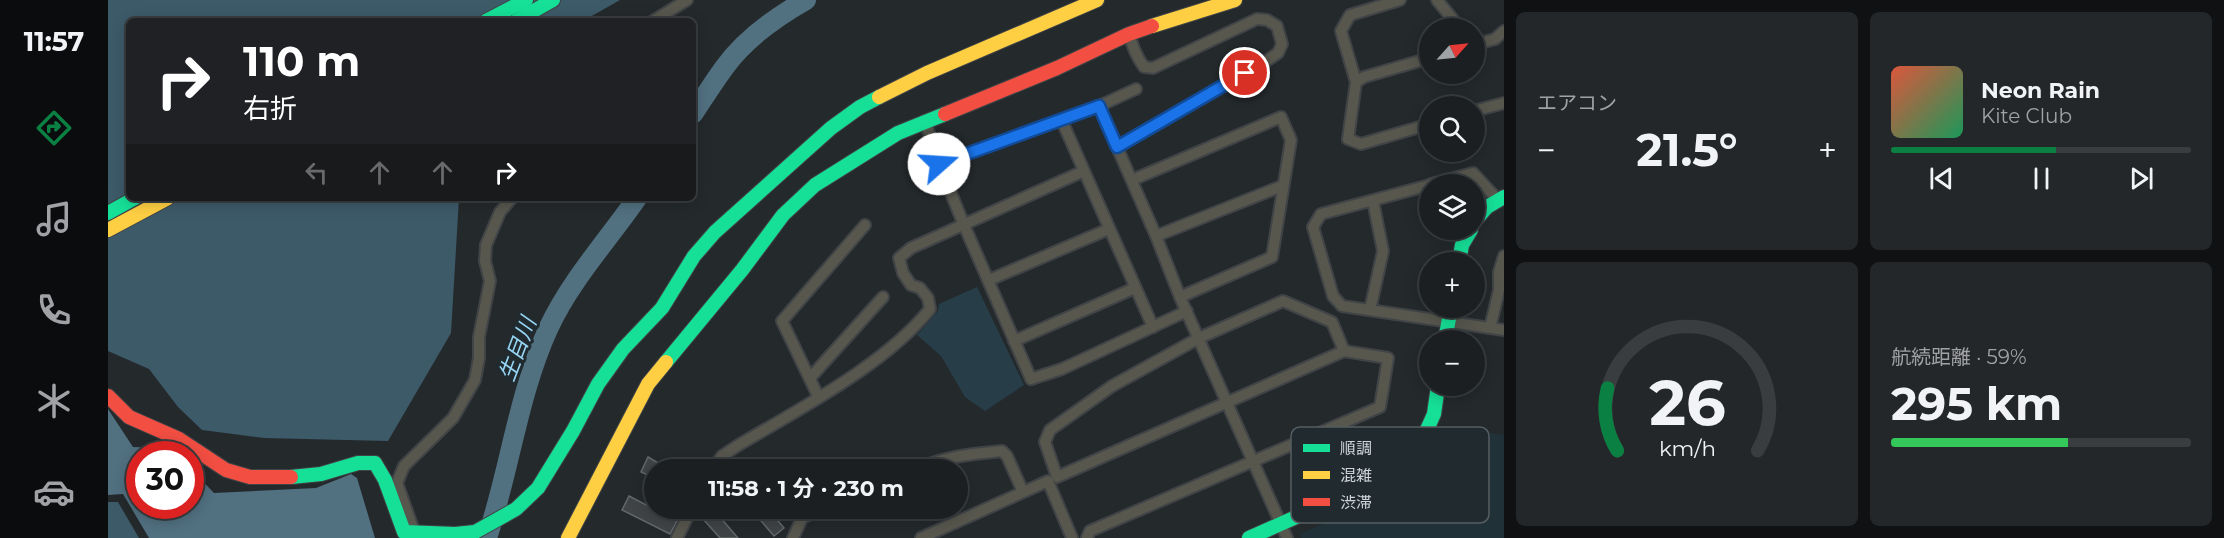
<!DOCTYPE html>
<html lang="ja">
<head>
<meta charset="utf-8">
<style>
  :root { --surface:#1b1f21; --page:#24272a; --text:#f1f3f6; --muted:#a0a2a5; --line:#393d3f; --accent:#0b8043 }
  body { margin:0; font-family:Montserrat,"Noto Sans JP",sans-serif; background:var(--page); color:var(--text); height:100vh; display:flex; flex-direction:column; font-size:22px; white-space:nowrap }
  * { box-sizing:border-box; margin:0 }
  p { font-size:20px; color:var(--muted) }
  .icon { flex:none; width:33px; height:33px; fill:none; stroke:currentColor; stroke-width:2; stroke-linecap:round; stroke-linejoin:round }
  .map { position:relative; flex:1; overflow:hidden }
  .details { display:flex; flex-direction:column; gap:12px; padding:12px; background:#0f1112; width:720px }
  .details>* { flex:none }
  .banner { position:absolute; left:18px; top:18px; width:570px; height:183px; border-radius:9px; box-shadow:0 3px 15px #0003,0 0 0 2px var(--line); background:#202124; color:#fff; overflow:hidden }
  .needle { width:39px; rotate:63deg }
  .buttons { position:absolute; left:1311px; top:18px; display:grid; gap:12px }
  .buttons a { display:grid; place-items:center; width:66px; height:66px; border-radius:50%; background:var(--surface); box-shadow:0 3px 15px #0003,0 0 0 2px var(--line); font-size:30px }
  .speed { position:absolute; left:18px; top:441px; display:flex; gap:12px; font-size:30px; font-weight:700; text-align:center }
  .speed>* { display:grid; place-content:center; width:78px; height:78px; border-radius:50%; background:var(--surface); box-shadow:0 3px 15px #0003,0 0 0 2px var(--line); line-height:1 }
  .speed .limit { border:9px solid #d22; background:#fff; color:#111 }
  .pin { position:absolute; display:grid; place-items:center; width:51px; height:51px; color:#fff; margin:-26px; border:3px solid #fff; border-radius:50%; box-shadow:0 2px 6px #0007 }
  .me { position:absolute; width:66px; margin:-33px; rotate:71deg; stroke-linejoin:round; filter:drop-shadow(0 0 4px #0008) }
  .turn { display:flex; align-items:center; gap:21px; height:126px; padding:0 18px; font-size:27px }
  .turn .icon { width:78px; height:78px; stroke-width:2.5 }
  .turn b { display:block; font-size:42px; line-height:51px }
  .lanes { display:flex; align-items:center; height:57px; padding:0 18px; background:#0003; justify-content:center; gap:30px; direction:ltr }
  .lanes .off { opacity:.35 }
  .big { font-size:45px; font-weight:700; line-height:1.1 }
  .details .widget { flex:1; display:flex; flex-direction:column; justify-content:center; gap:9px; min-width:0; padding:0 21px; border-radius:9px; background:var(--page) }
  .details .dial { align-items:center; gap:0 }
  .dial svg { height:156px; overflow:visible; fill:none; stroke:var(--line); stroke-width:7; stroke-linecap:round; text-anchor:middle }
  .dial text { fill:var(--text); stroke:none }
  .song { display:flex; align-items:center; gap:18px }
  .cover { width:72px; height:72px; border-radius:9px; background:linear-gradient(135deg,hsl(10 70% 55%),hsl(150 70% 35%)) }
  .played { height:6px; border-radius:3px; background:linear-gradient(90deg,var(--accent) 55%,var(--line) 55%) }
  .keys { display:flex; justify-content:space-around; direction:ltr }
  .heat { display:flex; justify-content:space-between; align-items:center; font-size:33px; direction:ltr }
  .charge { height:9px; border-radius:4px; background:linear-gradient(90deg,#34c759 59%,var(--line) 0) }
  .details .tiles { flex:1; display:grid; gap:12px; grid-template-columns:repeat(2,1fr) }
  .trip { position:absolute; left:536px; top:459px; width:324px; height:60px; border-radius:30px; background:var(--surface); box-shadow:0 3px 15px #0003,0 0 0 2px var(--line); font-weight:700; line-height:60px; text-align:center }
  main { display:flex; flex:1; min-height:0 }
  .menu { display:flex; flex-direction:column; width:108px; justify-content:space-around; align-items:center; background:#0b0c0d; color:var(--muted) }
  .menu .icon { width:42px; height:42px }
  .menu .active { color:var(--accent) }
  .menu b { font-size:27px; color:var(--text) }
  .map>svg:first-child { display:block }
</style>
</head>
<body>
<main>
<nav class="menu">
<b>11:57</b>
<svg class="icon active" aria-label="directions" viewBox="0 0 24 24"><path d="M12 3l9 9-9 9-9-9zM9 14v-3h6M13 9l2 2-2 2"/></svg>
<svg class="icon" aria-label="music" viewBox="0 0 24 24"><path d="M9 18V5l10-2v13"/><circle cx="6" cy="18" r="3"/><circle cx="16" cy="16" r="3"/></svg>
<svg class="icon" aria-label="phone" viewBox="0 0 24 24"><path d="M5 4h4l2 5-3 2q2 4 5 5l2-3 5 2v4C11 20 4 13 5 4z"/></svg>
<svg class="icon" aria-label="climate" viewBox="0 0 24 24"><path d="M12 3v18M4 7l16 10M4 17L20 7"/></svg>
<svg class="icon" aria-label="car" viewBox="0 0 24 24"><path d="M5 17H2v-5l4-1 3-4h7l3 4 3 1v5h-3M9 17h6M6 11h13"/><circle cx="7" cy="17" r="2"/><circle cx="17" cy="17" r="2"/></svg>
</nav>
<div class="map">
<svg width="1396" height="538" viewBox="0 0 1396 538">
  <rect width="100%" height="100%" fill="#24292c"/>
  <polygon fill="#213138" points="1366,430 1396,435 1396,538 1193,538 1192,534 1302,486 1349,441"/>
  <polygon fill="#273e49" points="869,287 916,385 877,411 857,397 833,356 809,335 830,311 831,304"/>
  <g fill="#3d5a69">
    <polygon points="0,0 512,0 475,21 21,21 21,198 351,198 343,333 280,441 156,438 94,430 70,407 41,369 0,351"/>
    <polygon points="0,502 10,502 31,538 0,538"/>
  </g>
  <polygon fill="#517080" points="0,409 25,447 61,448 67,454 32,454 32,506 82,506 83,469 106,493 208,488 243,474 249,478 267,538 41,538 15,494 0,495"/>
  <g fill="none" stroke-linecap="round" stroke-linejoin="round">
    <g stroke="#517080" stroke-width="20">
      <path d="M585,114C595,99 605,83 616,68C636,40 668,17 698,0"/>
      <path d="M379,538C402,469 410,394 441,327C463,280 500,240 529,198"/>
    </g>
  </g>
  <g fill="#404446" stroke="#63686a" stroke-width="1.5">
    <polygon points="540,457 562,470 546,470 546,478 533,472"/>
    <polygon points="521,496 569,521 562,534 514,510"/>
    <polygon points="642,508 659,508 676,528 666,536"/>
    <polygon points="605,509 630,538 612,538 595,519"/>
  </g>
  <g fill="none" stroke-linecap="round" stroke-linejoin="round">
    <defs>
      <g id="street">
        <polyline points="1292,0 1242,15 1233,31 1248,82 1240,139 1253,144 1322,124"/>
        <polyline points="1329,0 1352,28"/>
        <polyline points="545,21 579,0"/>
        <polyline points="1366,45 1387,39 1396,31"/>
        <polyline points="1248,82 1256,77 1322,58"/>
        <polyline points="991,106 1028,89"/>
        <polyline points="1366,111 1396,103"/>
        <polyline points="817,121 831,164 856,225 923,379 954,369 1079,311"/>
        <polyline points="954,121 1045,327"/>
        <path d="M1009,147L1157,62L1170,53L1174,44L1169,26L1159,20L1149,19L1045,68L1036,67C1028,56 1025,47 1021,34"/>
        <polyline points="831,164 991,106 1048,236 1072,297 1179,538"/>
        <polyline points="1024,180 1173,117 1183,140 1164,257 1072,297"/>
        <polyline points="1323,184 1365,173 1389,199"/>
        <polyline points="1322,185 1213,214 1205,227 1225,296 1234,306 1396,330"/>
        <polyline points="1048,236 1174,186"/>
        <polyline points="881,280 1001,229"/>
        <polyline points="1262,310 1275,251 1265,201"/>
        <polyline points="1382,328 1391,290 1391,272 1396,256"/>
        <polyline points="906,341 1027,288"/>
        <polyline points="702,378 775,297"/>
        <polyline points="710,396 674,321 757,225"/>
        <path d="M604,470L614,456L629,446C691,409 777,365 822,309L820,298L812,288L803,285L795,273L791,258L803,248L976,171"/>
        <path d="M806,470C835,457 862,454 894,451L899,456L915,492"/>
        <polyline points="306,531 289,483 296,466 345,418 367,380 371,358 371,337 382,281 377,261 378,245 392,212 404,198"/>
        <polyline points="569,538 584,508"/>
        <polyline points="685,538 694,518 716,508"/>
        <polyline points="813,538 940,481 964,538"/>
        <polyline points="979,538 982,531 1272,407 1280,358 1236,351 949,477 937,442 942,430 1004,386 1091,338 1175,301 1224,322 1236,351"/>
      </g>
      <g id="fast">
        <polyline points="378,21 418,0"/>
        <polyline points="408,21 445,0"/>
        <polyline points="0,213 27,198"/>
        <polyline points="1366,222 1379,207 1396,197"/>
        <polyline points="1351,262 1354,245 1363,230"/>
        <polyline points="1337,340 1343,308"/>
        <polyline points="558,362 634,270 675,215 707,185 790,133 837,114"/>
        <polyline points="183,477 213,474 250,463 267,463 277,480 296,532 347,534 367,532 408,509 430,488 465,431 490,384 515,349 554,308 586,256 607,232 723,128 752,107 771,97"/>
        <polyline points="1141,538 1278,477 1308,454 1326,414 1330,386"/>
      </g>
      <g id="slow">
        <polyline points="1044,26 1127,0"/>
        <polyline points="771,97 819,73 989,0"/>
        <polyline points="0,230 60,198"/>
        <polyline points="460,538 540,384 558,362"/>
      </g>
      <g id="jam">
        <polyline points="837,114 949,68 1021,34 1044,26"/>
        <polyline points="0,396 21,417 71,439 118,470 142,477 183,477"/>
      </g>
    </defs>
    <use href="#street" stroke="#404447" stroke-width="14"/>
    <use href="#fast" stroke="#404447" stroke-width="16"/>
    <use href="#slow" stroke="#404447" stroke-width="16"/>
    <use href="#jam" stroke="#404447" stroke-width="16"/>
    <use href="#street" stroke="#57574e" stroke-width="10"/>
    <use href="#fast" stroke="#16e098" stroke-width="14"/>
    <use href="#slow" stroke="#ffcf43" stroke-width="14"/>
    <use href="#jam" stroke="#f24e42" stroke-width="14"/>
  </g>
  <g fill="none" stroke-linecap="round" stroke-linejoin="round">
    <defs>
      <polyline id="route" points="831,164 991,106 1009,147 1137,73"/>
    </defs>
    <use href="#route" stroke="#114b97" stroke-width="15"/>
    <use href="#route" stroke="#1a73e8" stroke-width="10"/>
  </g>
  <g text-anchor="middle" stroke-width="6" stroke-linejoin="round" paint-order="stroke">
    <g font-size="22" font-style="italic" fill="#96d5f3" stroke="#202a2f">
      <text transform="translate(409 349) rotate(-69)" y="8">生目川</text>
    </g>
  </g>
  <rect x="1183" y="427" width="198" height="96" rx="9" fill="#202a2f" stroke="#555e62" stroke-width="1.5"/>
  <rect x="1195" y="444" width="27" height="8" fill="#16e098"/>
  <rect x="1195" y="471" width="27" height="8" fill="#ffcf43"/>
  <rect x="1195" y="498" width="27" height="8" fill="#f24e42"/>
  <g font-size="16" fill="#d0d6d9">
    <text x="1232" y="454">順調</text>
    <text x="1232" y="481">混雑</text>
    <text x="1232" y="508">渋滞</text>
  </g>
</svg>
<div class="buttons">
<a><svg class="needle" viewBox="-14 -14 28 28"><path d="M0-13l5 13h-10z" fill="#e53935"/><path d="M0 13l5-13h-10z" fill="#a0a2a5"/></svg></a>
<a><svg class="icon" aria-label="search" viewBox="0 0 24 24"><circle cx="10" cy="10" r="6"/><path d="M15 15l6 6"/></svg></a>
<a><svg class="icon" aria-label="layers" viewBox="0 0 24 24"><path d="M12 4l9 5-9 5-9-5zM3 14l9 5 9-5"/></svg></a>
<a>+</a>
<a>−</a>
</div>
<div class="speed"><div class="limit">30</div></div>
<div class="pin" style="left:1137px;top:73px;background:#d93025"><svg class="icon" aria-label="arrive" viewBox="0 0 24 24"><path d="M6 21V4h12l-3 4 3 4H6"/></svg></div>
<svg class="me" style="left:831px;top:164px" viewBox="-20 -20 40 40"><circle r="19" fill="#fff"/><path d="M0-13L10 11 0 6-10 11z" fill="#1a73e8"/></svg>
<div class="trip">11:58 · 1 分 · 230 m</div>
<div class="banner">
<div class="turn"><svg class="icon" aria-label="right" viewBox="0 0 24 24"><path d="M7 20v-9h11M14 6l5 5-5 5"/></svg><div><b>110 m</b>右折</div></div>
<div class="lanes"><svg class="icon off" aria-label="left" viewBox="0 0 24 24"><path d="M17 20v-9H6M10 6l-5 5 5 5"/></svg><svg class="icon off" aria-label="ahead" viewBox="0 0 24 24"><path d="M12 20V5M6 11l6-6 6 6"/></svg><svg class="icon off" aria-label="ahead" viewBox="0 0 24 24"><path d="M12 20V5M6 11l6-6 6 6"/></svg><svg class="icon" aria-label="right" viewBox="0 0 24 24"><path d="M7 20v-9h11M14 6l5 5-5 5"/></svg></div>
</div>
</div>
<section class="details">
<div class="tiles">
<div class="widget"><p>エアコン</p>
<div class="heat"><a>−</a><b class="big">21.5°</b><a>+</a></div>
</div>
<div class="widget">
<div class="song"><i class="cover"></i><div><b>Neon Rain</b><p>Kite Club</p></div></div>
<div class="played"></div>
<div class="keys"><svg class="icon" aria-label="previous" viewBox="0 0 24 24"><path d="M18 5L8 12l10 7zM5 5v14"/></svg><svg class="icon" aria-label="pause" viewBox="0 0 24 24"><path d="M8 5v14M16 5v14"/></svg><svg class="icon" aria-label="next" viewBox="0 0 24 24"><path d="M6 5l10 7-10 7zM19 5v14"/></svg></div>
</div>
<div class="widget dial"><svg viewBox="0 0 100 80">
<path d="M14 69A42 42 0 1 1 86 69"/>
<path d="M14 69A42 42 0 0 1 9 37" stroke="#0b8043"/>
<text x="50" y="56" font-size="32" font-weight="700">26</text>
<text x="50" y="72" font-size="11">km/h</text>
</svg></div>
<div class="widget"><p>航続距離 · 59%</p><b class="big">295 km</b><div class="charge"></div></div>
</div>
</section>
</main>
</body>
</html>
